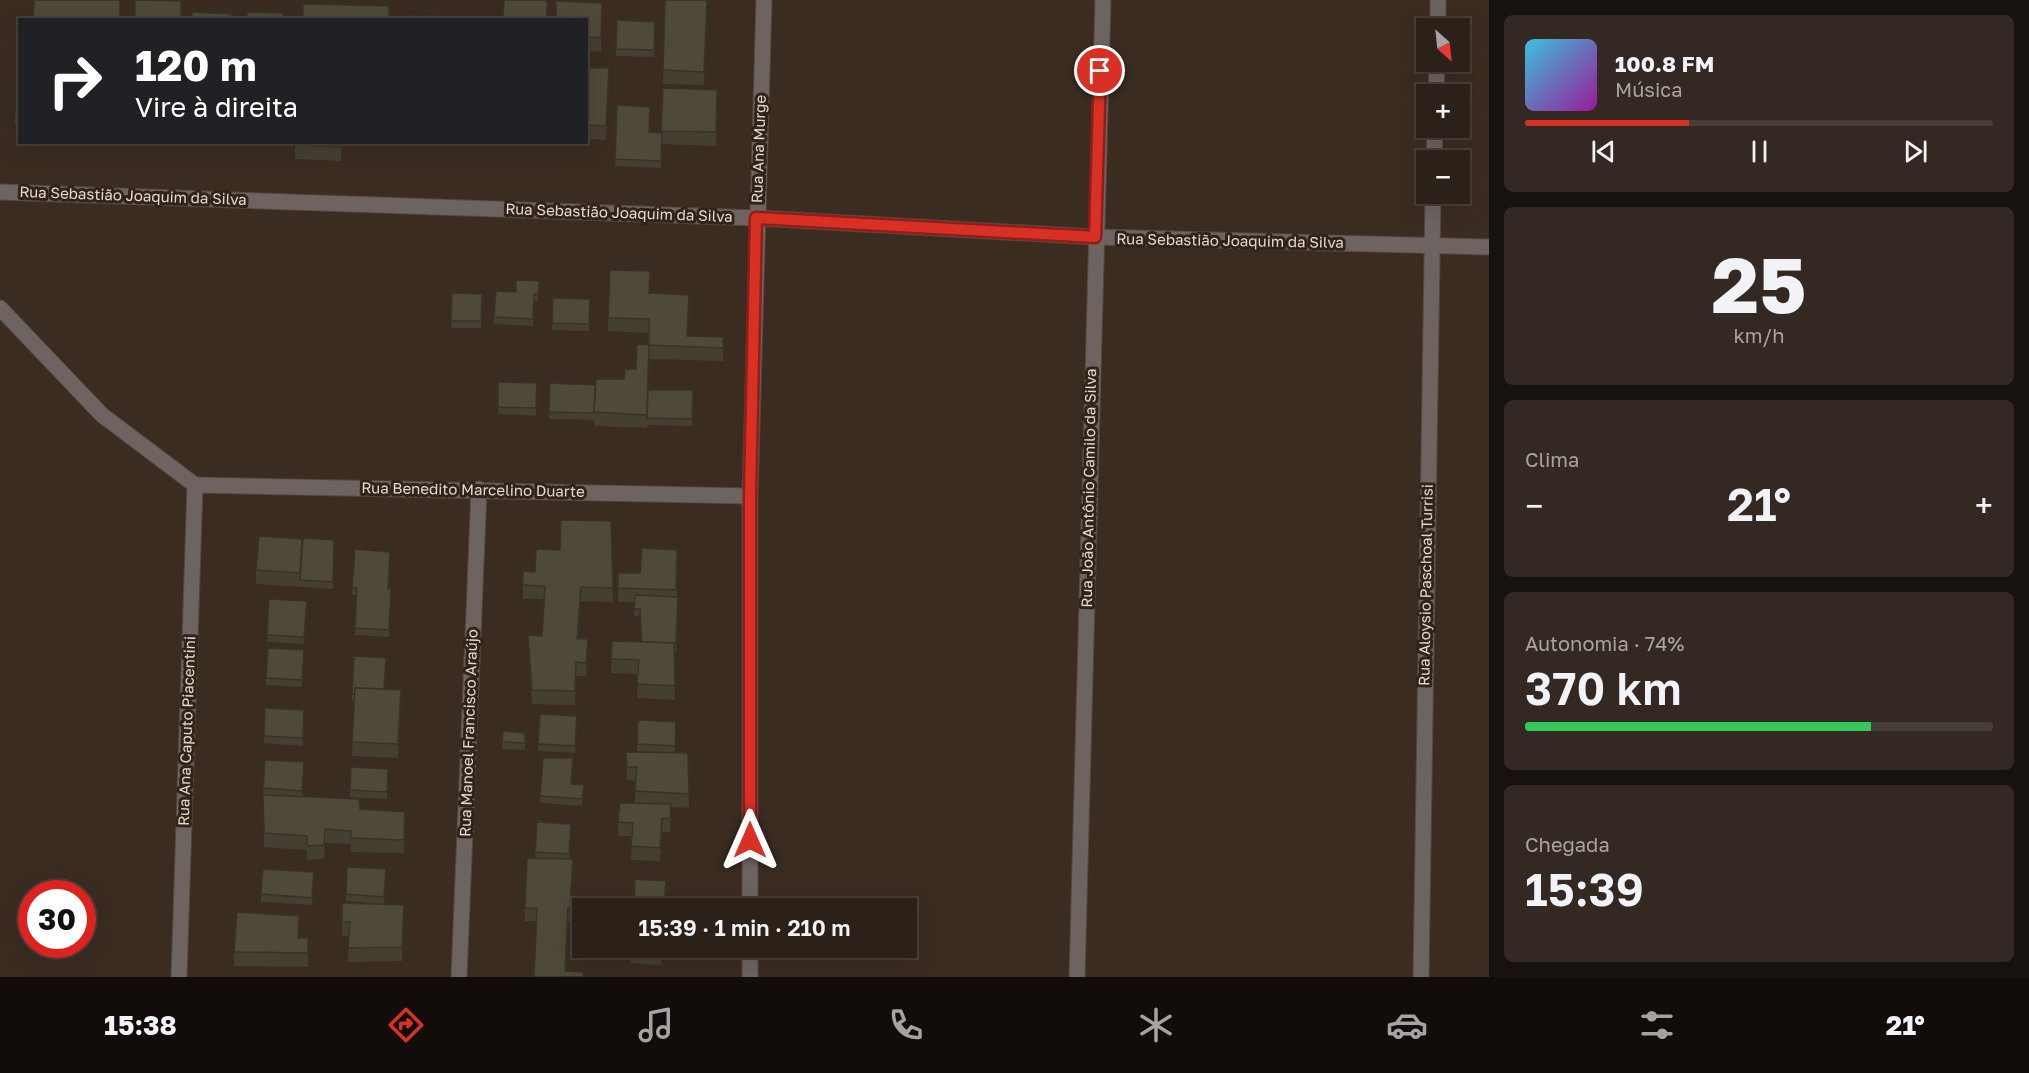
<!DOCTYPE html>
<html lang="pt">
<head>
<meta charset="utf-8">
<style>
  :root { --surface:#2c2119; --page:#342922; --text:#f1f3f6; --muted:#a6a3a2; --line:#483e38; --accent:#d93025 }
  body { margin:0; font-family:"Golos Text",sans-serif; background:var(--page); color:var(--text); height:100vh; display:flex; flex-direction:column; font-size:22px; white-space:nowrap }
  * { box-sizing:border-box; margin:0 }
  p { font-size:20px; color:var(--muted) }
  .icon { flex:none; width:33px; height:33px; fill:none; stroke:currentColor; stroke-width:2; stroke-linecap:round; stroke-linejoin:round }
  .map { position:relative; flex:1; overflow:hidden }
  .details { display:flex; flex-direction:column; gap:15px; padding:15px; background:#18120e; width:540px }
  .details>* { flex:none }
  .top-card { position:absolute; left:18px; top:18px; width:570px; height:126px; border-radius:0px; box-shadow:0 6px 24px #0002,0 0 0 2px var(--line); background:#202124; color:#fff; overflow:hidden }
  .needle { width:39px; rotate:153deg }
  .fabs { position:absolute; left:1416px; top:18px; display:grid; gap:12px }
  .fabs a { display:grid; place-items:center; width:54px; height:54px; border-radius:0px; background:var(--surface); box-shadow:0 6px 24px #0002,0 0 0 2px var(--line); font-size:30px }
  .speed { position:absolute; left:18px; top:880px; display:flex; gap:12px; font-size:30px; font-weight:700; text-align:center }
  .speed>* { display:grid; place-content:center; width:78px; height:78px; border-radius:50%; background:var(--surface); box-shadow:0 6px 24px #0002,0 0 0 2px var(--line); line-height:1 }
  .speed .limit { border:9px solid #d22; background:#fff; color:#111 }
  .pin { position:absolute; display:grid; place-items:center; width:51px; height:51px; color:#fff; margin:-26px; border:3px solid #fff; border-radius:50%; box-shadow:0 2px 6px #0007 }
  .me { position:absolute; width:66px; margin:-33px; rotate:0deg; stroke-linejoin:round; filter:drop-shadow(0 0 4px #0008) }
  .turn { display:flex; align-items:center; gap:21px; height:126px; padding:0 18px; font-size:27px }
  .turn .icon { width:78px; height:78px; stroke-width:2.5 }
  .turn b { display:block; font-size:42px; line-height:51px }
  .big { font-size:45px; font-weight:600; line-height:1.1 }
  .details .widget { flex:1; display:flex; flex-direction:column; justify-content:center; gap:9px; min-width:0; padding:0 21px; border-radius:9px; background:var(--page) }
  .details .dial { align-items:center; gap:0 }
  .dial b { font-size:78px; line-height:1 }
  .song { display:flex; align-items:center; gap:18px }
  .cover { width:72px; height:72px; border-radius:9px; background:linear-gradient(135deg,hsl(190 70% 55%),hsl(300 70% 35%)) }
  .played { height:6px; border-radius:3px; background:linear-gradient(90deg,var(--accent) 35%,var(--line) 35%) }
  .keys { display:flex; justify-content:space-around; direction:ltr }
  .heat { display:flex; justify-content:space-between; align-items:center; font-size:33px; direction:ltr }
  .charge { height:9px; border-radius:4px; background:linear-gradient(90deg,#34c759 74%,var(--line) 0) }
  .trip { position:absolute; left:572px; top:898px; width:345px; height:60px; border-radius:0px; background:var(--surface); box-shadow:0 6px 24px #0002,0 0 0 2px var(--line); font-weight:600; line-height:60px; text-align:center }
  .tab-bar { display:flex; height:96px; justify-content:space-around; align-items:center; background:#120d0a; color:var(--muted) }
  .tab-bar .icon { width:42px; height:42px }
  .tab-bar .active { color:var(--accent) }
  .tab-bar b { font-size:27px; color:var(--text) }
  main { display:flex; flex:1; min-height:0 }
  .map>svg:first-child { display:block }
</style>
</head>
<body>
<main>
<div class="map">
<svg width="1489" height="977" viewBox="0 0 1489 977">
  <rect width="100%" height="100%" fill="#3a2c21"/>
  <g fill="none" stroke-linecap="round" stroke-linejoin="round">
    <defs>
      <g id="street">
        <polyline points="1438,28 1438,0"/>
        <polyline points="1436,94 1437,62"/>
        <polyline points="1434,160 1435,128"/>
        <polyline points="0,192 756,218 1095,237 1489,247"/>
        <polyline points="0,308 102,415 195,485"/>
        <polyline points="195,485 750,496"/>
        <polyline points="750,909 750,496 764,0"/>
        <polyline points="179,977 195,485"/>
        <polyline points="459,977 479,489"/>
        <polyline points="750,977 750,948"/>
        <polyline points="1077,977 1103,0"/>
        <polyline points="1421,977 1433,194"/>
      </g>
    </defs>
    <use href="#street" stroke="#55483d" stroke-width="17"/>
    <use href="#street" stroke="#6d6462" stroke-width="15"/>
  </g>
  <g fill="#443f31">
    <polygon points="665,0 707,13 704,85 663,84"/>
    <polygon points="602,17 601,52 586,51 586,20 503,18"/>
    <polygon points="617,20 655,22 654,57 616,56"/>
    <polygon points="586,68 609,82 606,140 586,139"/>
    <polygon points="20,69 20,126 15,125 15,112"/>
    <polygon points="663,88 717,90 716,146 661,144 661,143 661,168 615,166 617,105 649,132 661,133"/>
    <polygon points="295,142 342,142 341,161 295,159"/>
    <polygon points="539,281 538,301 534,301 533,326 494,324 494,317 516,292"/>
    <polygon points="452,293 482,294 481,328 451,328"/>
    <polygon points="650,294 689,308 687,336 723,337 723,361 649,359 648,390 693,397 692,426 647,425 647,422 647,428 594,426 594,420 549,419 550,383 595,385 624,379 636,369 649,345 649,333 608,331 608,318"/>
    <polygon points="553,298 590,299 589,331 552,330"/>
    <polygon points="498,382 537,383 536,416 498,414"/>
    <polygon points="611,521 613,602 581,601 578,639 588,653 586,676 576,676 575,705 532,704 528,635 542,636 544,599 523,599 523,571 535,572 560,550"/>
    <polygon points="302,539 334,540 333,589 256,584 256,570"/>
    <polygon points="677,550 677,597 678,604 676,651 674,651 675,700 637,698 638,674 611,673 612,641 641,642 640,616 634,616 634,602 618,602 618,573 640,573"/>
    <polygon points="390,559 388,589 391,589 389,637 355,635 357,595 352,595 352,588"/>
    <polygon points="307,609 304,644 267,642 267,635"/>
    <polygon points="304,657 302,687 266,685 266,678"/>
    <polygon points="384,689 401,703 398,758 352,756 354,701 352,701 352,694"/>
    <polygon points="304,717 303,746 264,743 264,736"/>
    <polygon points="676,722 675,753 688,753 689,808 671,807 670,832 662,832 660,861 631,860 632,836 618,836 618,822 635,804 635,781 627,780 626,752 669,753 637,751 637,744"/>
    <polygon points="577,723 575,753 538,751 538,744"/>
    <polygon points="525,733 525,750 502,749 502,742"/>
    <polygon points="573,765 572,784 584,792 582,806 540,803 540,796"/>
    <polygon points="304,769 302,797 360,809 405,825 404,853 351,852 351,844 325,843 324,859 307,860 307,850 264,847 263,788"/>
    <polygon points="388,769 387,799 350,797 350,790"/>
    <polygon points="571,831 569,859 573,873 571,904 582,909 582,922 568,921 566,971 534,977 537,921 525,921 525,908 535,859 535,852"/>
    <polygon points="347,867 386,876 384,904 346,901"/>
    <polygon points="314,879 312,905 261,902 261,894"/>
    <polygon points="635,879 666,888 665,909 634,909"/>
    <polygon points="404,919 402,961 348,962 349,936 342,936 342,922"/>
    <polygon points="308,938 308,967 234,966 234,952"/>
    <polygon points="631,948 662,948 661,965 631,963"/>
  </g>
  <g fill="#373328">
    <polygon points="581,587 581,601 577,653 577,639"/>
    <polygon points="588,639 588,653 586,676 586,663"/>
    <polygon points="401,690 401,703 398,758 398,744"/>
    <polygon points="405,812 405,825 404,853 404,840"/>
    <polygon points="573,859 573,873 570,914 570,908"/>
    <polygon points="404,905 404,919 402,961 402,947"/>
  </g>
  <g fill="#4f4939" stroke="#373328" stroke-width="1.5">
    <polygon points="34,0 120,0 120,20 33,20"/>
    <polygon points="135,0 181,1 181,20 135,20"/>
    <polygon points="504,0 547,0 547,17 556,18 556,20 409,20 409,15 503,18"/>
    <polygon points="665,0 707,0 704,72 663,70"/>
    <polygon points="556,1 602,3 601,38 586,37 586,20 556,20"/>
    <polygon points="303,4 389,6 389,20 303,20"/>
    <polygon points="192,12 232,14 231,20 192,20"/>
    <polygon points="247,12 283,13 283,20 247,20"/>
    <polygon points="617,20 655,22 654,50 616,49"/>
    <polygon points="586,68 609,68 606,126 586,125"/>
    <polygon points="17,69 20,69 20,112 15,112"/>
    <polygon points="663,88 717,90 716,132 661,131"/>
    <polygon points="617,105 650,107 649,132 662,133 661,161 615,159"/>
    <polygon points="295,142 342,142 341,147 295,145"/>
    <polygon points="610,270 650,271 649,293 689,295 687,336 723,337 723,348 649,345 647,415 594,412 596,379 624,379 625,369 636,369 637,344 649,345 649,319 608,318"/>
    <polygon points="516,280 539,281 538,294 534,294 533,319 494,317 496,291 516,292"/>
    <polygon points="452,293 482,294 481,321 451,321"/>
    <polygon points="553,298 590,299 589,324 552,323"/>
    <polygon points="498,382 537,383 536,408 498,407"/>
    <polygon points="550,383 595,385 594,413 549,412"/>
    <polygon points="648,390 693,390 692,419 647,418"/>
    <polygon points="561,520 611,521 613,588 581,587 577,639 588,639 586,663 576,662 575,691 532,690 528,635 542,636 545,586 523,585 523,571 535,572 536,549 560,550"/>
    <polygon points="259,536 302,539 300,573 256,570"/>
    <polygon points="303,538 334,540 333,582 300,580"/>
    <polygon points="642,548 677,550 676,590 618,588 618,573 640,573"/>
    <polygon points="355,549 390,552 388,589 391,589 389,630 355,628 357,588 352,588"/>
    <polygon points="635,595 678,597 676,644 674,644 674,643 642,642 640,609 634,609"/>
    <polygon points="269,599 307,601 304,637 267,635"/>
    <polygon points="612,641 674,643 675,686 637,684 639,660 611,659"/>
    <polygon points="268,648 304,650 302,680 266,678"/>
    <polygon points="354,656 386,658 384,689 355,688 355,694 352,694"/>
    <polygon points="355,688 401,690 398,744 352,742"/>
    <polygon points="265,708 304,710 303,738 264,736"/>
    <polygon points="540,714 577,716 575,746 538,744"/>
    <polygon points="638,720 676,722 675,746 637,744"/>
    <polygon points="503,731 525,733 525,743 502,742"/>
    <polygon points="626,752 688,753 689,794 635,791 637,767 627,767"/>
    <polygon points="543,758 573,758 571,784 584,785 582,799 540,796"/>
    <polygon points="265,760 304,762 302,791 263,788"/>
    <polygon points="351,767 388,769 387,792 350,790"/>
    <polygon points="263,795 359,799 360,809 405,812 404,840 351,838 351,831 325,829 324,845 307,846 307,836 264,833"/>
    <polygon points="620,803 671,804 670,819 662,818 660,848 631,846 633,823 618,822"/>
    <polygon points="537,822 571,824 569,854 535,852"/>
    <polygon points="527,858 573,859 570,908 568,908 565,971 583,972 583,977 534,977 537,908 525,908"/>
    <polygon points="347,867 386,869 384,897 346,894"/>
    <polygon points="263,869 314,872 312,898 261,894"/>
    <polygon points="635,879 666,881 664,905 634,904"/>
    <polygon points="342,903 404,905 402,947 348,948 350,922 342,922"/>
    <polygon points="571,904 600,906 599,909 582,909 582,914 570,914"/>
    <polygon points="237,912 299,916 298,938 308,938 308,953 234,952"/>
    <polygon points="631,948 662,948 661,957 631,956"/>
  </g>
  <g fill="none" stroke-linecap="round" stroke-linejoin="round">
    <defs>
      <polyline id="route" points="750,840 750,496 756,218 1095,237 1100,71"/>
    </defs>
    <use href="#route" stroke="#8d1f18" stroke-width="15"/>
    <use href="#route" stroke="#d93025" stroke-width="10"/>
  </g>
  <g text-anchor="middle" stroke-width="6" stroke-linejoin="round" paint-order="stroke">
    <g font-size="15" fill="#e2d9d2" stroke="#302318">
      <text transform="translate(759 149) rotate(-88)" y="5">Rua Ana Murge</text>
      <text transform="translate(133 196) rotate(2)" y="5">Rua Sebastião Joaquim da Silva</text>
      <text transform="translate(619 213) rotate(2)" y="5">Rua Sebastião Joaquim da Silva</text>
      <text transform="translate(1230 241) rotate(1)" y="5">Rua Sebastião Joaquim da Silva</text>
      <text transform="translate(1089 488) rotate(-89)" y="5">Rua João Antônio Camilo da Silva</text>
      <text transform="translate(473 490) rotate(1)" y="5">Rua Benedito Marcelino Duarte</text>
      <text transform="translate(1426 585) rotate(-89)" y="5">Rua Aloysio Paschoal Turrisi</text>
      <text transform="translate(187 731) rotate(-88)" y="5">Rua Ana Caputo Piacentini</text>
      <text transform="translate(469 733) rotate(-88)" y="5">Rua Manoel Francisco Araújo</text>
    </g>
  </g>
</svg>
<div class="fabs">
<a><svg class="needle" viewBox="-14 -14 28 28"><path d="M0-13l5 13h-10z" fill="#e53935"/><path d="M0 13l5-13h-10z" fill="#a6a3a2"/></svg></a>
<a>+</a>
<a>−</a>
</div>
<div class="speed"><div class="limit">30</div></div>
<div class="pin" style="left:1100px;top:71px;background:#d93025"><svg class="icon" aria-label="arrive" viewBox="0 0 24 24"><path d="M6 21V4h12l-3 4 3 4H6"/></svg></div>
<svg class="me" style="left:750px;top:840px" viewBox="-20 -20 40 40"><path d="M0-17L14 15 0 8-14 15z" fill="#d93025" stroke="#fff" stroke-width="4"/></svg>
<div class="trip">15:39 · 1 min · 210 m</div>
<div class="top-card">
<div class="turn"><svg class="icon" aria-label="right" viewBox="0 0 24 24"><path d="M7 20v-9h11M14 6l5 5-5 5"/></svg><div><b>120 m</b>Vire à direita</div></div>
</div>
</div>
<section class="details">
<div class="widget">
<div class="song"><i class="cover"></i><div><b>100.8 FM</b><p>Música</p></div></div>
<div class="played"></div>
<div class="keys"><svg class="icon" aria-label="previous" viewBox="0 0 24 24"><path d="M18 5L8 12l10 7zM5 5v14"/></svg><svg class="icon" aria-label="pause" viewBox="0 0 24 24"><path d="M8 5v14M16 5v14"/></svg><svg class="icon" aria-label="next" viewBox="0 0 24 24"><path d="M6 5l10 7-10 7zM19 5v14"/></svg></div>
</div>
<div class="widget dial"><b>25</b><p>km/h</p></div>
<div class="widget"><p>Clima</p>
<div class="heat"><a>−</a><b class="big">21°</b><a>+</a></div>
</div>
<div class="widget"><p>Autonomia · 74%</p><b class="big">370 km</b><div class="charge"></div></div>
<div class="widget"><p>Chegada</p><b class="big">15:39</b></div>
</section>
</main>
<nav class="tab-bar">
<b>15:38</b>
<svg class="icon active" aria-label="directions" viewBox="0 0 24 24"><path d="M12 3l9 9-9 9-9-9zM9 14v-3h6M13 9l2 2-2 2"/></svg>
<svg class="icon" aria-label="music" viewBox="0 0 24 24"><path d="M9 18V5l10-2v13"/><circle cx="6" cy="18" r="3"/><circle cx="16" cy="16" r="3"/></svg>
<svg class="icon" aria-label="phone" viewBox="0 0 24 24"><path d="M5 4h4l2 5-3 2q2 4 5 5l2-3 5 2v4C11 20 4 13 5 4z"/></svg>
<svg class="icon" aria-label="climate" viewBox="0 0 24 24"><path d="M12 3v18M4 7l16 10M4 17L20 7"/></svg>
<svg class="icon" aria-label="car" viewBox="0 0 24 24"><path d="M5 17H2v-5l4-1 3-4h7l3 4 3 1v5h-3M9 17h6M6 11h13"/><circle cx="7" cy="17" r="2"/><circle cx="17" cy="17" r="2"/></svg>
<svg class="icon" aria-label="filters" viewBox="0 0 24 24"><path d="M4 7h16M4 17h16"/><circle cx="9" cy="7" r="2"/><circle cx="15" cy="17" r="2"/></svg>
<b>21°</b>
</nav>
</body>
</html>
